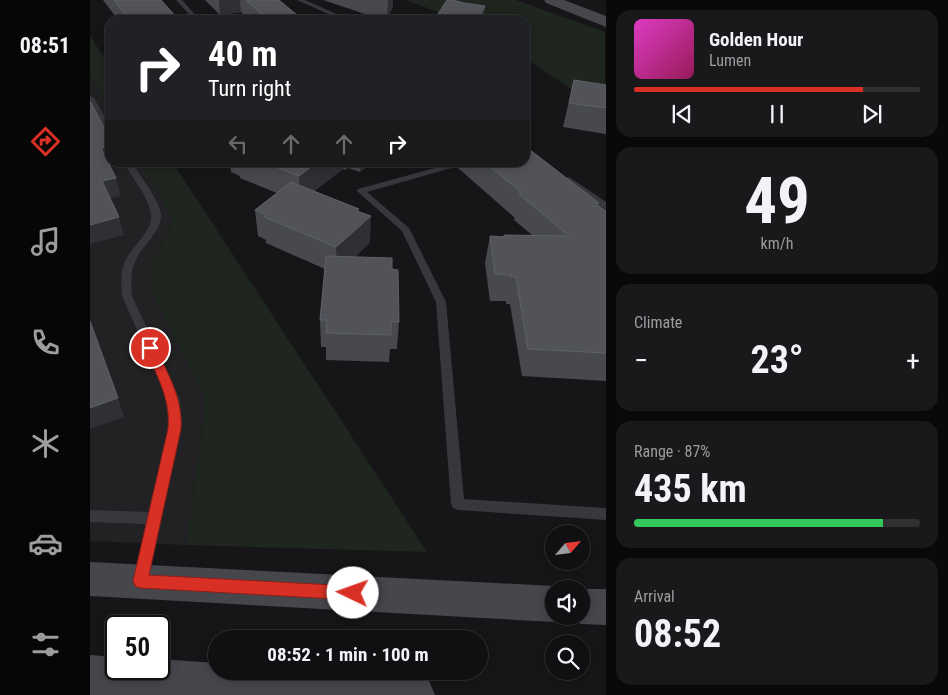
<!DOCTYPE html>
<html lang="en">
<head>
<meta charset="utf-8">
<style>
  :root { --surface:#101012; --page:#19191b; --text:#f1f3f6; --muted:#9c9d9f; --line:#303032; --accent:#d93025 }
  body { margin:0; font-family:"Roboto Condensed",sans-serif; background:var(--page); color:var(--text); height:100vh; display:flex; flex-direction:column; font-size:19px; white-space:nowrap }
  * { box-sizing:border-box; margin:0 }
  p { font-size:16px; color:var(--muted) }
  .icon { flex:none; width:28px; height:28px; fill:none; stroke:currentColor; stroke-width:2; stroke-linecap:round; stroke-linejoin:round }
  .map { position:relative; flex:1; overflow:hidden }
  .drawer { display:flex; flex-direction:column; gap:10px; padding:10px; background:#09090a; width:342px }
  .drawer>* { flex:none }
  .guide { position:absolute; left:15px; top:15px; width:425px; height:152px; border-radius:15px; box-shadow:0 2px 12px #0003,0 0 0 1px var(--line); background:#202124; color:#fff; overflow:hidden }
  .needle { width:32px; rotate:62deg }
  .tools { position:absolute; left:455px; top:525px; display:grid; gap:10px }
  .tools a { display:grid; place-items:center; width:45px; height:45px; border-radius:50%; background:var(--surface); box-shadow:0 2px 12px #0003,0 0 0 1px var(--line); font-size:25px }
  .speed { position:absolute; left:15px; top:615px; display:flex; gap:10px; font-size:25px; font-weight:700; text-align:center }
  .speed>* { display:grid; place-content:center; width:65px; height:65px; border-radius:50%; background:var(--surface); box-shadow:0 2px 12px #0003,0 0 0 1px var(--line); line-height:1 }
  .speed .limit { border:2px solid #111; border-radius:8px; background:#fff; color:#111 }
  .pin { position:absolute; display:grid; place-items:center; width:42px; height:42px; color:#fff; margin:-21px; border:2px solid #fff; border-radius:50%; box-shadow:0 1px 5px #0007 }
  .me { position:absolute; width:55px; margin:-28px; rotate:273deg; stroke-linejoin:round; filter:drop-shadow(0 0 4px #0008) }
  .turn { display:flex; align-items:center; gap:18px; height:105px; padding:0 20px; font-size:22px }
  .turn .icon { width:65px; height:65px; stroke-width:2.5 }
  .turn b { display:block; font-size:35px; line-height:42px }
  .lanes { display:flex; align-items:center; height:48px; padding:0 20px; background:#0003; justify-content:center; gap:25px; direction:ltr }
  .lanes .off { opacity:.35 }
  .big { font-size:38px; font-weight:700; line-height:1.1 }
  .drawer .card { flex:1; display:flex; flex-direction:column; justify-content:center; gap:8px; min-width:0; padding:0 18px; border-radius:15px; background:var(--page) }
  .drawer .dial { align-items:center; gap:0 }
  .dial b { font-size:65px; line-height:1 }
  .song { display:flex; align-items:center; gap:15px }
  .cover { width:60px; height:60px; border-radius:8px; background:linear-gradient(135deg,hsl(310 70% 55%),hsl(330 70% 35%)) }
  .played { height:5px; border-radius:2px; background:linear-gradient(90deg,var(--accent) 80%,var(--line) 80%) }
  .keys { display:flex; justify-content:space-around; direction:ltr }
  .heat { display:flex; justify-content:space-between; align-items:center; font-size:28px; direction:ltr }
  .charge { height:8px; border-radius:4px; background:linear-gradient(90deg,#34c759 87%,var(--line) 0) }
  .trip { position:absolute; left:118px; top:630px; width:280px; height:50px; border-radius:25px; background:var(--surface); box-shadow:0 2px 12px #0003,0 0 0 1px var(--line); font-weight:700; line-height:50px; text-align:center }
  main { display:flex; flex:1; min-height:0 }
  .dock { display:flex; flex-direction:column; width:90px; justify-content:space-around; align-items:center; background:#060607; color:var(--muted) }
  .dock .icon { width:35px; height:35px }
  .dock .on { color:var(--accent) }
  .dock b { font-size:22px; color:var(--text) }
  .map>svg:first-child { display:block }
</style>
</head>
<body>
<main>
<nav class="dock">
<b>08:51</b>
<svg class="icon on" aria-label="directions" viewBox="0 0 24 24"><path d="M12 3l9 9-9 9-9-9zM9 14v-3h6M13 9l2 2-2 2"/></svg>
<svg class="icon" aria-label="music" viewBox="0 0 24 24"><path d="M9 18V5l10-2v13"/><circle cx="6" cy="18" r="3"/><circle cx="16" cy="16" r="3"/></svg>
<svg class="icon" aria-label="phone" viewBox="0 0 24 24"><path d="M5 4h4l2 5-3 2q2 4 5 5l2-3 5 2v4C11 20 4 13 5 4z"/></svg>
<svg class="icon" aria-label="climate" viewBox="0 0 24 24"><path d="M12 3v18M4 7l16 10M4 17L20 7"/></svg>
<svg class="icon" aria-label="car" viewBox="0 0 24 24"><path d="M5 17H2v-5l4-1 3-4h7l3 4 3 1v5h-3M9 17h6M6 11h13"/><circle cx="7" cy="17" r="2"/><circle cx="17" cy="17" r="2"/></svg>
<svg class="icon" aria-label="filters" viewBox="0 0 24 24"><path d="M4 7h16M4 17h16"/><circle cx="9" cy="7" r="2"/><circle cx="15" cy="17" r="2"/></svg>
</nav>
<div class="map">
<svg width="516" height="695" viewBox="0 0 516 695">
  <rect width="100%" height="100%" fill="#161618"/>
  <polygon fill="#222225" points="0,76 20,110 20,162 50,163 84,220 62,264 64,295 116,398 96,545 0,541"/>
  <g fill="#1e261f">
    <polygon points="315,0 426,0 515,32 515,99 496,99 435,58 435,20 371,20"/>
    <polygon points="0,36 20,66 20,110 0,76"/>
    <polygon points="50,163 83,163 337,552 96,545 116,398 64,295 60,276 62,264 84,220"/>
  </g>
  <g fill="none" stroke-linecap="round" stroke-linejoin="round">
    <g fill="#37383d" fill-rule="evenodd">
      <polygon points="86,0 92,0 110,20 104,20"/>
      <polygon points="207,0 215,0 260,20 252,20"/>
      <polygon points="0,96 4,98 20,126 20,135 16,133 0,105"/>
      <path d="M33,162H42C49,175 69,199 71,214C72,231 54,244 47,258C40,270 41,282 42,296L90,400V429L58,579L56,584L51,586L46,584L44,579L56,524L0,522V510L59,512L78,429V400L32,296C31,282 30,270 37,258C44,244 63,231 61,214C60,200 41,175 33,162Z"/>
      <polygon points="367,162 383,162 277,192 319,228 356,302 374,499 516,508 516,520 368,510 363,508 361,504 346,302 312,231 267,191 268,189"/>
      <polygon points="479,177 516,202 516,210 476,182 476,178"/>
    </g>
    <g fill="#45474d" fill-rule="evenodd">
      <polygon points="454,0 474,0 516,16 516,27 456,3"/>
      <polygon points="0,562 464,586 470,589 464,589 464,616 491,616 490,589 516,589 516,625 491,624 477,616 464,622 0,596"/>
      <polygon points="0,655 26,657 26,669 69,669 69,659 126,663 126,671 265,671 325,675 339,681 345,695 0,695"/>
    </g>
  </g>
  <g fill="#47494d">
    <polygon points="13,0 71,0 89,20 28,20"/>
    <polygon points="115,0 189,0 213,20 159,20 151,12 130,15"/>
    <polygon points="233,0 303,0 303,6 297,20 293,20"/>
    <polygon points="484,80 516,85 516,134 473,127"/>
    <polygon points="140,162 282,162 270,172 258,168 256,170 253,169 224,191 269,209 269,212 280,242 265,257 302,269 309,322 307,349 300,349 299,362 236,360 236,347 231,347 230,320 235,269 176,243 176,240 168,236 165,210 187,193 150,178 150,176 141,172"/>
    <polygon points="368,162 435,162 508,205 516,211 516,381 432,376 420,304 416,304 416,301 400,301 395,263 400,236 414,237 414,235 442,235 424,220 425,218 368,168"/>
  </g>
  <g fill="#2f3033">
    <polygon points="129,0 150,0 151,12 130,15"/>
    <polygon points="298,0 303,0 303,6 297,20"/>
    <polygon points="395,6 394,20 388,20"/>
    <polygon points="20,146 20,162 28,163 16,166 11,148"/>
    <polygon points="227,162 253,162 253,169 210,202 209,176"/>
    <polygon points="256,162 258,162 258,168 256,170"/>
    <polygon points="270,162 282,162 270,172"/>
    <polygon points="26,178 31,196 17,199 12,181"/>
    <polygon points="269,209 269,227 281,216 280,242 247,274 246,247 267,211"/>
    <polygon points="29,217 34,235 0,244 0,225"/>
    <polygon points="28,398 34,417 0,429 0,408"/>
  </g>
  <g fill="#525359" stroke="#5f6168">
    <polygon points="24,0 71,0 89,20 39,20"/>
    <polygon points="156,0 189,0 213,20 178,20"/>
    <polygon points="357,0 363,0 374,3 395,6 388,20 344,20"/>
    <polygon points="253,17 253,20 237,20"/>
    <polygon points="484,80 516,85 516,108 479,103"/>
    <polygon points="0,101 20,139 20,146 11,148 26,178 12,181 29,217 0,225"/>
    <polygon points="435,146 509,203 506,204 516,211 516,353 438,349 426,277 421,277 421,275 405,274 400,236 414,237 414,235 479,236 429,194 432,193 394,162 435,162"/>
    <polygon points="173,162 227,162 209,176"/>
    <polygon points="201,182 269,209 267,211 281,216 246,247 174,217 176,215 165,210"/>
    <polygon points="236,256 302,258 302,269 308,270 309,322 301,322 301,335 236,333 237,320 230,320"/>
    <polygon points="0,321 28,398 0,408"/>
  </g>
  <path fill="#d93025" stroke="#8d1f18" d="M60,344L66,348C78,375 93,398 91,429L59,575L263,586L268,588L270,593L268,598L263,600L50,588L45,586L43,581L78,429C81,398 66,375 55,348Z"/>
</svg>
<div class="tools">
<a><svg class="needle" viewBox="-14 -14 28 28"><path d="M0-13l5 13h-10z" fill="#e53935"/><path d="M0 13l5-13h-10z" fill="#9c9d9f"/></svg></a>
<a><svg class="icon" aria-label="sound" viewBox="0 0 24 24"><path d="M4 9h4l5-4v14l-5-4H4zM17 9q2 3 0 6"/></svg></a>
<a><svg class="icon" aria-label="search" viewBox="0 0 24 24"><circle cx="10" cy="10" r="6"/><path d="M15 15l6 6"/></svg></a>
</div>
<div class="speed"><div class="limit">50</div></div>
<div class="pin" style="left:60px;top:348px;background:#d93025"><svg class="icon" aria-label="arrive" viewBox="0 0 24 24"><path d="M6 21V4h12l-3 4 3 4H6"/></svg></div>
<svg class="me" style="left:263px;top:593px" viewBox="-20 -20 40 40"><circle r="19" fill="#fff"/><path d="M0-13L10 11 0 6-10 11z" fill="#d93025"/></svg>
<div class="trip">08:52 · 1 min · 100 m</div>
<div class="guide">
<div class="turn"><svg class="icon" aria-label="right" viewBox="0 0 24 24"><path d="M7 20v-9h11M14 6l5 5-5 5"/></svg><div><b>40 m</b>Turn right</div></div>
<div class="lanes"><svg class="icon off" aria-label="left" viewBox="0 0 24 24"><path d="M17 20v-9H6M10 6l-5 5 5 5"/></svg><svg class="icon off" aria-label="ahead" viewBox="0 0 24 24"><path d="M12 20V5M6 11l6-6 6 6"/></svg><svg class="icon off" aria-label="ahead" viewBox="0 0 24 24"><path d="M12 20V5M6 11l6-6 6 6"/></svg><svg class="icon" aria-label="right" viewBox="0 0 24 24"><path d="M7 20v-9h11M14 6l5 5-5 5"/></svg></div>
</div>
</div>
<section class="drawer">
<div class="card">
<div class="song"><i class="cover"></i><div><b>Golden Hour</b><p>Lumen</p></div></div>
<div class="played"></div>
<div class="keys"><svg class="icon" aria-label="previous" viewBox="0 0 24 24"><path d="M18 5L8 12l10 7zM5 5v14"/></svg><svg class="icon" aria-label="pause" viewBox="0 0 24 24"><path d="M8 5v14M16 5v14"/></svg><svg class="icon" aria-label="next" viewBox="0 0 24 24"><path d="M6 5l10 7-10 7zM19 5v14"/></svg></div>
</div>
<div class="card dial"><b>49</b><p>km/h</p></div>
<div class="card"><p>Climate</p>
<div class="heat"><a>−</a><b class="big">23°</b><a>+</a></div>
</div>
<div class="card"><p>Range · 87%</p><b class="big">435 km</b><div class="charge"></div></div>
<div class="card"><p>Arrival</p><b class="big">08:52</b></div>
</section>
</main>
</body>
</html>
